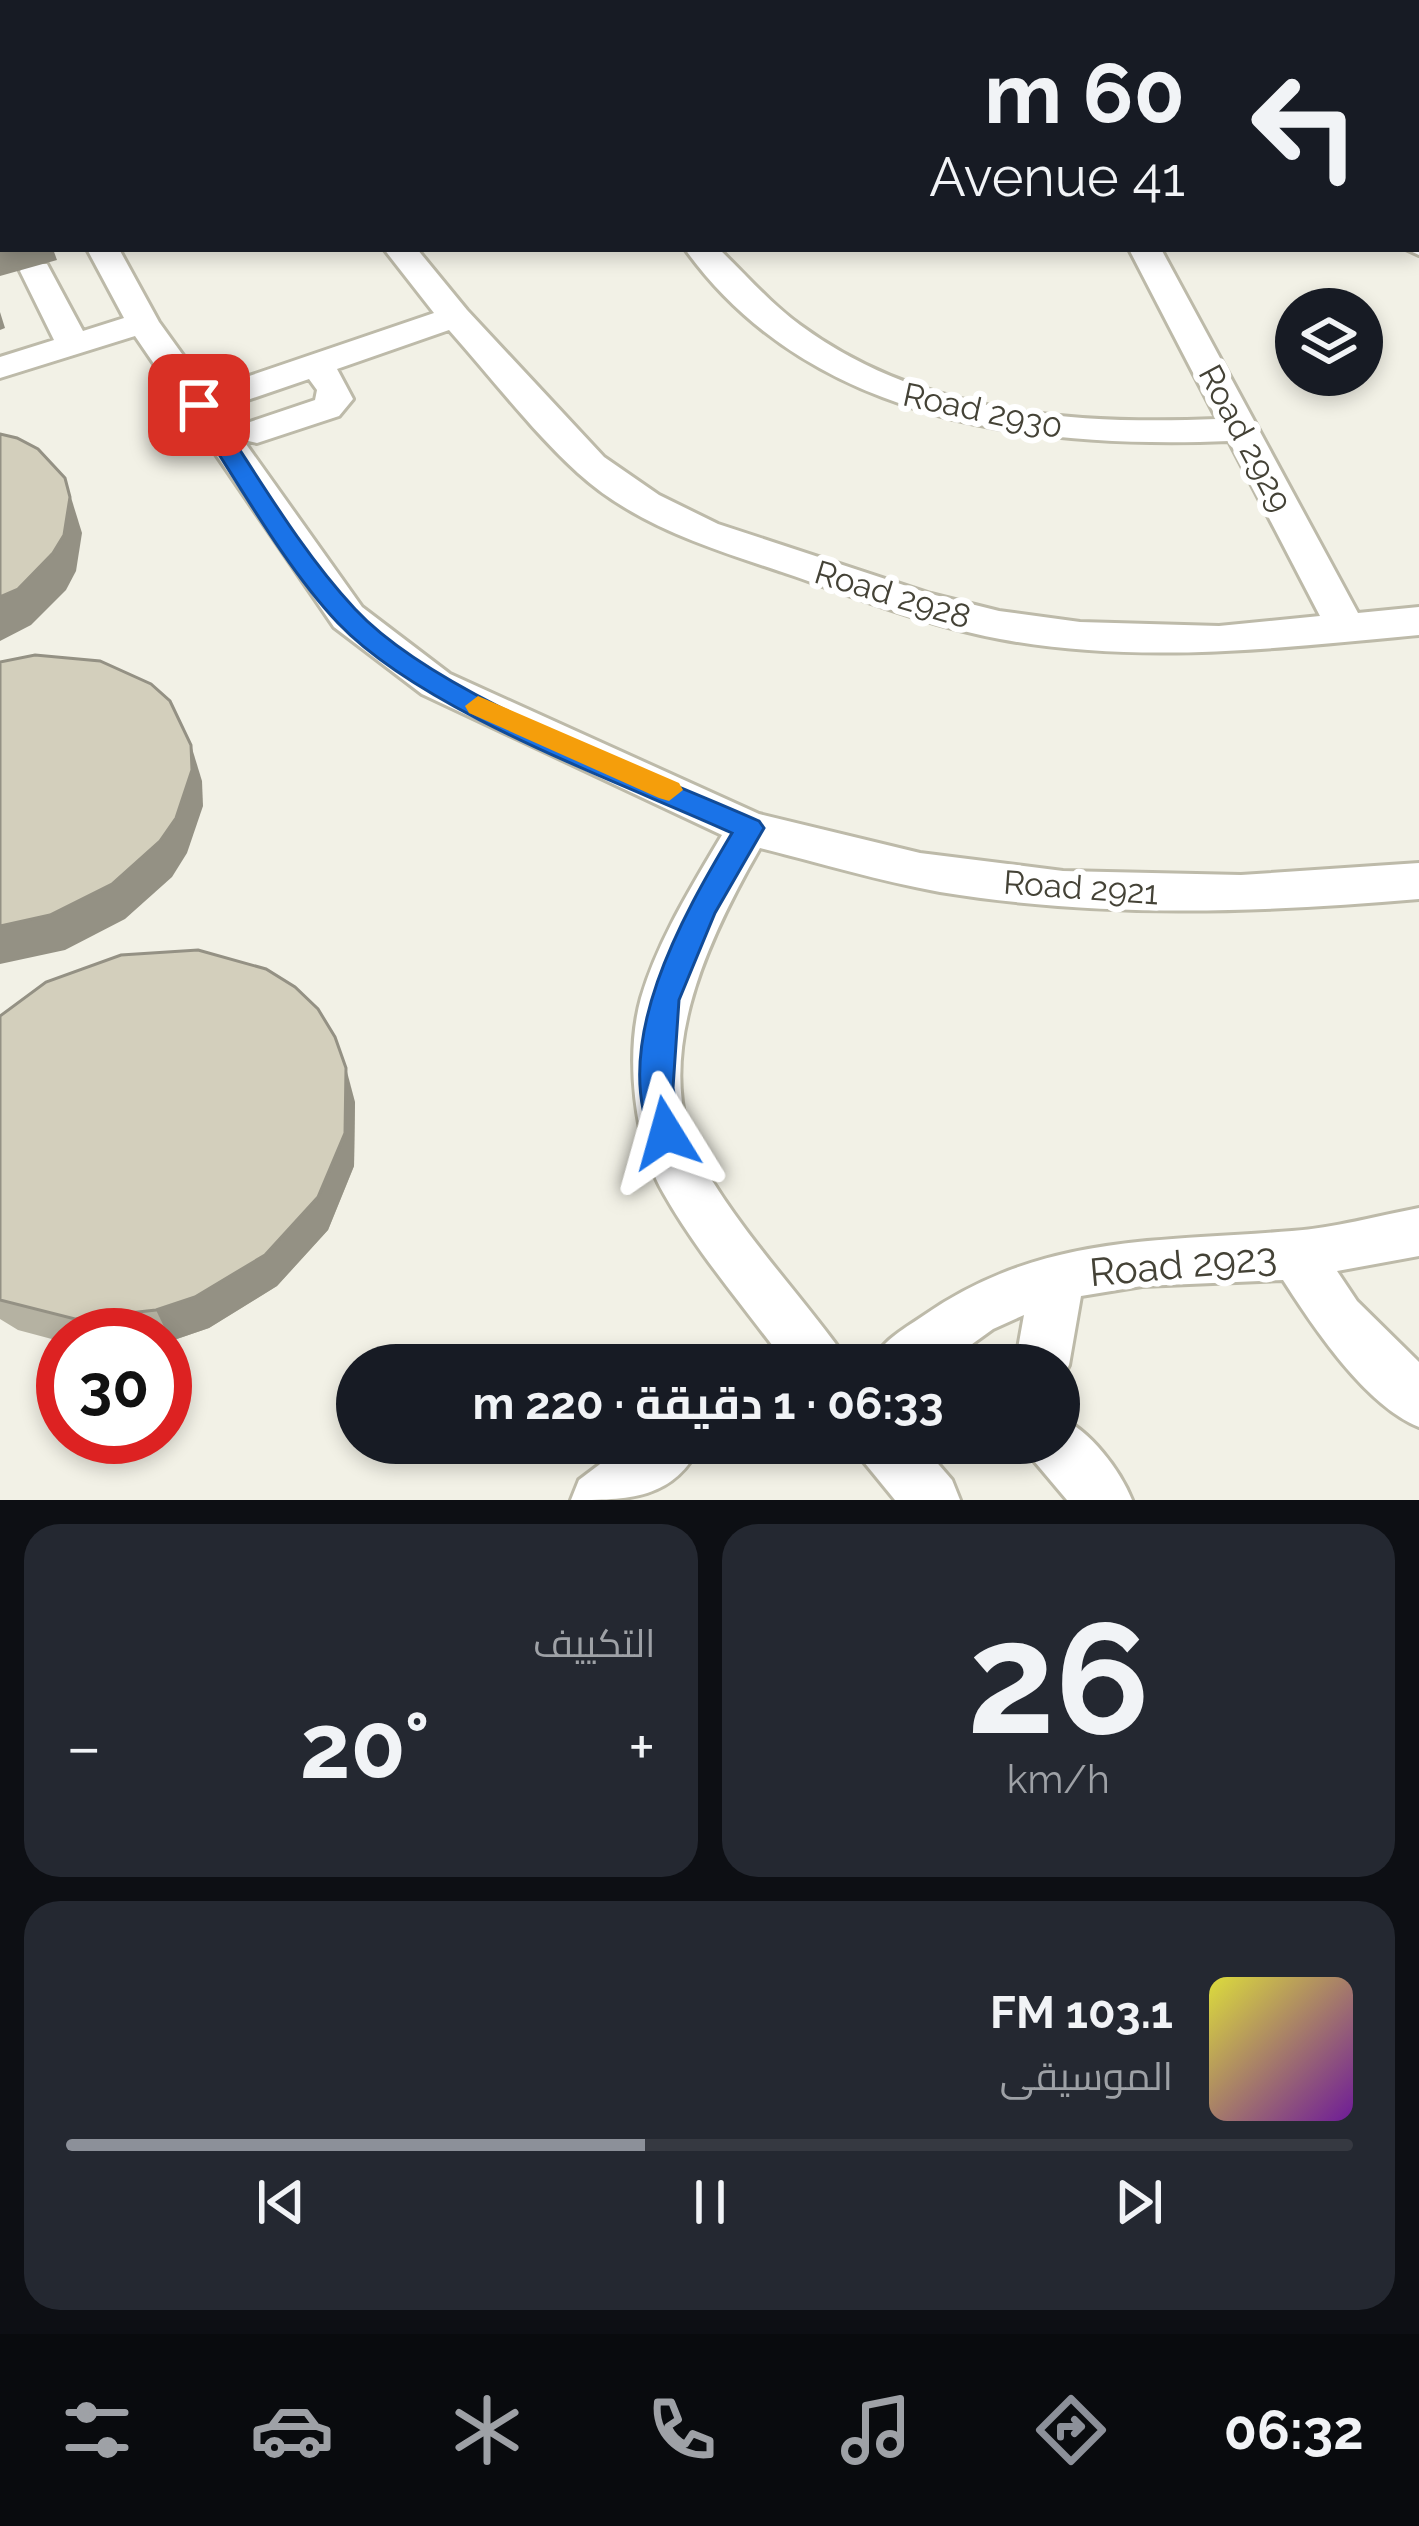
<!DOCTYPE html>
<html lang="ar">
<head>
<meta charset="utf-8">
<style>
  :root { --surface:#171b24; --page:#242831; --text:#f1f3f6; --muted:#9ea1a6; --line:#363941; --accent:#8c9099 }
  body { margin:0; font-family:Raleway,Cairo,sans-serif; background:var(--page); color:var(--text); direction:rtl; height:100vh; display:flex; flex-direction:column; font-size:45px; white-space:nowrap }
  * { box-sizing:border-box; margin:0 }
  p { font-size:39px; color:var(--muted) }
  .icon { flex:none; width:66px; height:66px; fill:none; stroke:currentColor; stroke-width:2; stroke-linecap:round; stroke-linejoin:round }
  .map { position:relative; height:1500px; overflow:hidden; direction:ltr }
  .side { display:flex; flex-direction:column; gap:24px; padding:24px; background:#0d0f14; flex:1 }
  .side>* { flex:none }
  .banner { position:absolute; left:0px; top:0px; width:1419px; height:252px; box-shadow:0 6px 18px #0003; direction:rtl; background:#171b24; color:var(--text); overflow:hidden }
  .buttons { position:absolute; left:1275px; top:288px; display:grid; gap:24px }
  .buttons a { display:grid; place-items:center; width:108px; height:108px; border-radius:50%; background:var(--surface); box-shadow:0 6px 18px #0003; font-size:60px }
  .speed { position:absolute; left:36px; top:1308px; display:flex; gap:24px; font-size:60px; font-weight:700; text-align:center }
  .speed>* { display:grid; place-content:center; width:156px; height:156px; border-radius:50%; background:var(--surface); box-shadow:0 6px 18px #0003; line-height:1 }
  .speed .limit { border:18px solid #d22; background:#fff; color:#111 }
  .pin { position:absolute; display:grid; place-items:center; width:102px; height:102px; color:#fff; margin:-51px; border-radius:24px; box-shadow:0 6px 18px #0006 }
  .me { position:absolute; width:132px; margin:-66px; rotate:352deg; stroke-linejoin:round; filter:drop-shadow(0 0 9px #0008) }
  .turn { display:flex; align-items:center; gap:42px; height:252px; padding:0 36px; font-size:54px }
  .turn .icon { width:156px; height:156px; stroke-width:2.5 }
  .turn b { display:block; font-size:84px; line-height:102px }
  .big { font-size:90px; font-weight:700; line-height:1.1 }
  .side .card { flex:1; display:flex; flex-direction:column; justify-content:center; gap:18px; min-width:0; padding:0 42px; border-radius:36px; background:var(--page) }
  .side .dial { align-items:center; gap:0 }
  .dial b { font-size:156px; line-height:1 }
  .song { display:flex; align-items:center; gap:36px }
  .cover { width:144px; height:144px; border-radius:18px; background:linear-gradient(135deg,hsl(60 70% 55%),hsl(280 70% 35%)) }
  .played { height:12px; border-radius:6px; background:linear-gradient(90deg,var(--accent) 45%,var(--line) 45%) }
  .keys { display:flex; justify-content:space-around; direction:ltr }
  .heat { display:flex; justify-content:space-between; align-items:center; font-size:66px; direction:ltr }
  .side .tiles { flex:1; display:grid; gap:24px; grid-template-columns:1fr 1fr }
  .card:last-child { grid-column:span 2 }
  .trip { position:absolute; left:336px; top:1344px; width:744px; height:120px; border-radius:60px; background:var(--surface); box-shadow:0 6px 18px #0003; font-weight:700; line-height:120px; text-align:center; direction:rtl }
  .dock { display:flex; height:192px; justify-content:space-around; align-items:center; background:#090b0e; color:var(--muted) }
  .dock .icon { width:84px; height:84px }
  .dock .active { color:var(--accent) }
  .dock b { font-size:54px; color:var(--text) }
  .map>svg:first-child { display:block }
</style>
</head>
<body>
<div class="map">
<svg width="1419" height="1500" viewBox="0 0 1419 1500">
  <rect width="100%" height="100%" fill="#f2f1e6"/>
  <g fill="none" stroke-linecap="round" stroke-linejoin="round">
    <defs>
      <g id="minor">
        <polygon points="191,0 221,0 189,3"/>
        <polygon points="448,0 481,0 446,3"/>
        <polygon points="905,0 943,0 903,3"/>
        <polygon points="1332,0 1360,0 1361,3 1333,3"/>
        <rect x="1416" y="51" width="3" height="16"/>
        <polygon points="0,118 3,119 3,141 0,140"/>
        <polygon points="1416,230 1419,231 1419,255 1406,249 1416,249"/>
        <path d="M87,249H119L159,322L208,390L434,313L384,249H417L467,310L604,457L659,495L718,524L931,594L999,611L1080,622L1219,626L1320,616L1229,441C1032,449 809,422 685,249H719C746,275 770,303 800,325C920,414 1073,425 1217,419L1129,249H1161L1358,613L1419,607V635C1280,648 1139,665 1000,639C925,625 853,596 782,572C710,548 635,525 578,473C531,430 491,377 449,330L337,369L353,399L339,416L257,443L244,440L239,432L244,424L315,400L317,390L309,379L221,409L362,607L450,674L759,814L920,853L1063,871L1241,875L1419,863V899C1259,913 1099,918 940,892C879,881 820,863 760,848C709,937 644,1068 705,1169C742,1232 795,1289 838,1347L846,1365H787C746,1309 698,1254 664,1194C634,1143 625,1055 641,998C658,940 692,886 722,835L422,694L334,627L135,336L0,378V357L54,340L20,271L25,264H47L83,331L124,318Z"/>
        <path d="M1419,1208V1256L1337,1271L1357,1301L1419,1362V1427C1365,1405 1314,1328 1283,1280L1142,1286L1081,1296L1069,1365L1059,1384V1365H1015L1024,1315L993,1329L943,1365H871C881,1341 901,1331 923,1316C1040,1234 1157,1242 1292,1231C1334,1228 1377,1216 1419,1208Z"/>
        <path d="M1059,1417C1090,1430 1120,1470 1132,1500H1067L1035,1462L1027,1443H1059Z"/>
        <path d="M628,1443H701C675,1500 627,1500 571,1500L579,1480Z"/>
        <polygon points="856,1443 920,1443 952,1480 960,1500 895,1500 864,1462"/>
      </g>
    </defs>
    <use href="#minor" stroke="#bdbaa9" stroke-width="6"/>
    <use href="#minor" fill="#fff" fill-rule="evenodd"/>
  </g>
  <polygon fill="#b5b2a2" points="0,1016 355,1102 354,1166 328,1230 277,1286 209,1328 171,1341 165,1341 165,1335 63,1335 63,1342 18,1330 0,1319"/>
  <g fill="#949184">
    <polygon points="3,174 3,212 0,213 0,175"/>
    <polygon points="0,249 53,249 57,260 0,276"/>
    <polygon points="0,312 5,328 0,330"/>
    <polygon points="65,478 82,533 76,571 66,590 31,625 0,641 0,597"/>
    <polygon points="191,745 202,781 203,806 187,853 172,877 125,919 65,950 0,964 0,926"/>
    <polygon points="346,1068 355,1102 354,1166 328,1230 277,1286 209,1328 171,1341 156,1310"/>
  </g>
  <g fill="#d3cfbc" stroke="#949184" stroke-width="3">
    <polygon points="0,146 3,151 3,174 0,175"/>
    <polygon points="3,195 3,249 0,249 0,196"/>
    <polygon points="0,434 17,438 38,449 65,478 70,497 64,535 53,553 18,589 0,597"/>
    <polygon points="35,655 100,661 151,684 170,701 191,745 192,770 176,818 160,841 112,884 50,915 0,926 0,662"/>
    <polygon points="198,950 266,969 295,987 318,1009 335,1037 346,1068 345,1133 318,1197 265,1255 195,1297 156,1310 75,1319 0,1300 0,1016 46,982 121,955"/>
  </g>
  <path fill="#1a73e8" stroke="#114b97" stroke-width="3" d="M199,398L207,400C254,469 298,548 355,609C438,698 645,770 759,821L764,828L715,913L679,1000L673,1088L682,1133L677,1143L666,1147L654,1143C608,1045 683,915 732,833C618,781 423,712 338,623C283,565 233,473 187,405Z"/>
  <polygon fill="#f59e0b" points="478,696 679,783 683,790 669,801 659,798 469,713 465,706"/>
  <g text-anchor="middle" stroke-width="12" stroke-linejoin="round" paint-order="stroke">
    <g font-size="33" fill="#444236" stroke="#fff">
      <text transform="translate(983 410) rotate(12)" y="12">Road 2930</text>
      <text transform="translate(1246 438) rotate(62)" y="12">Road 2929</text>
      <text transform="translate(893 594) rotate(17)" y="12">Road 2928</text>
      <text transform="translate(1081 887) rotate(4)" y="12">Road 2921</text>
    </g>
    <g font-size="39" fill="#444236" stroke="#fff">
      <text transform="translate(1183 1264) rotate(-5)" y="14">Road 2923</text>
    </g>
  </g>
</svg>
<div class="buttons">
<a><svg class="icon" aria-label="layers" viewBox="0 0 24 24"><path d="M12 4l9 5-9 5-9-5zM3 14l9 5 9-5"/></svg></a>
</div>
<div class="speed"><div class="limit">30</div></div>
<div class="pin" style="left:199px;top:405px;background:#d93025"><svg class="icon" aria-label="arrive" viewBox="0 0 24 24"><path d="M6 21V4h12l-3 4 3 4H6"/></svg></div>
<svg class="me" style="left:666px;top:1133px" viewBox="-20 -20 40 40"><path d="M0-17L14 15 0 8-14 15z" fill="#1a73e8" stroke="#fff" stroke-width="4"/></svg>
<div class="trip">06:33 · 1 دقيقة · 220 m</div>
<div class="banner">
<div class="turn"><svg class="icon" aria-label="left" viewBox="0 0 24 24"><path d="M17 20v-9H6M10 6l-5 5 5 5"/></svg><div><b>60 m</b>Avenue 41</div></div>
</div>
</div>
<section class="side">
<div class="tiles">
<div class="card dial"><b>26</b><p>km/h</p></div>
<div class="card"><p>التكييف</p>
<div class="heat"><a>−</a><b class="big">20°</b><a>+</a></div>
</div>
<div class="card">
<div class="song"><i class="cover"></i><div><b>103.1 FM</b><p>الموسيقى</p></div></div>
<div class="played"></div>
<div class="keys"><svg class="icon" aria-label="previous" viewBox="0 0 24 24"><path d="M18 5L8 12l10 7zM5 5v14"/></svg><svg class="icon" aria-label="pause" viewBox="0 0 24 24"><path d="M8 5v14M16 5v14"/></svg><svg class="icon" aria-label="next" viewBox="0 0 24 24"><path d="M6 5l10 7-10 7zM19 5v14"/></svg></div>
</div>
</div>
</section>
<nav class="dock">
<b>06:32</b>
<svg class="icon active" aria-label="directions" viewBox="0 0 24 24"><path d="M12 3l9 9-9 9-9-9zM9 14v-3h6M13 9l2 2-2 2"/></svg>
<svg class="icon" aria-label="music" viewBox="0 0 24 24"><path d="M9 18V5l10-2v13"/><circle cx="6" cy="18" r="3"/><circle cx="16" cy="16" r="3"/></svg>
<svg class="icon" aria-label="phone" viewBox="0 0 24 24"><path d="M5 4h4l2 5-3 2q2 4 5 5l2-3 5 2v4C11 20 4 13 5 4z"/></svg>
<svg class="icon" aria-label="climate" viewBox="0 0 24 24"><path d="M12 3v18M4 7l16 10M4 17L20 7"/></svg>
<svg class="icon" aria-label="car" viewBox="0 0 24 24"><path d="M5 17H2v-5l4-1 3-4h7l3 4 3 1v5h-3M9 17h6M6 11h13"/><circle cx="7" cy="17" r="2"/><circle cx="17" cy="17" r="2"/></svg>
<svg class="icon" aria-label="filters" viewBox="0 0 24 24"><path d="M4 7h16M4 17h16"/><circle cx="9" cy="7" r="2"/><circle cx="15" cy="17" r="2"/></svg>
</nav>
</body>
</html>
